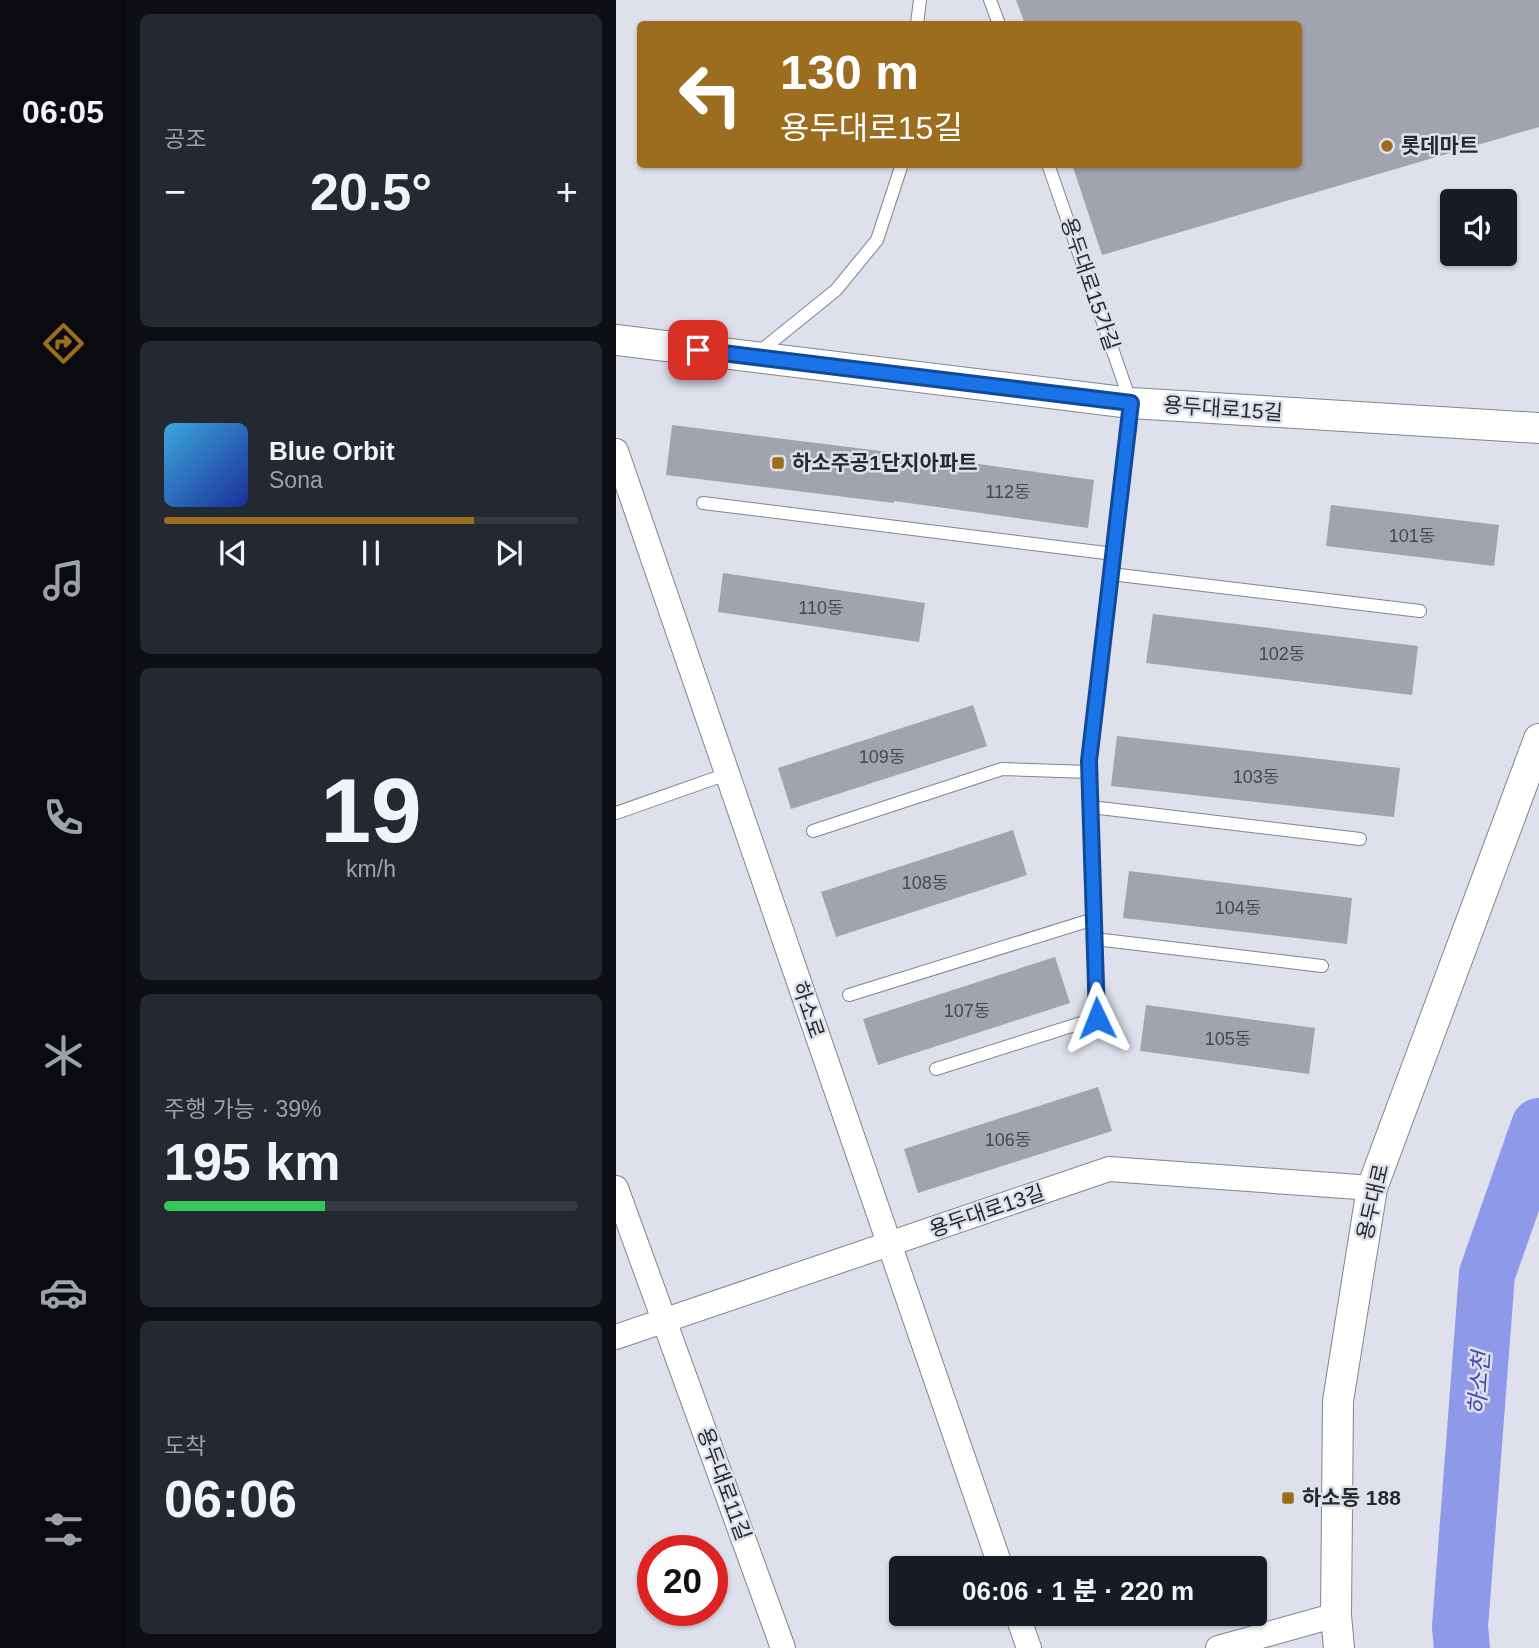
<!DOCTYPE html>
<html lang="ko">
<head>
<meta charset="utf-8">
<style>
  :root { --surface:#171b24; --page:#242831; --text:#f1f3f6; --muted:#9ea1a6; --line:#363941; --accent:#9c6d1f }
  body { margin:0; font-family:Arial,"Noto Sans KR",sans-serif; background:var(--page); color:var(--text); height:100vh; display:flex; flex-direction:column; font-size:26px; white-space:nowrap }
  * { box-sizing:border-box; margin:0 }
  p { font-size:23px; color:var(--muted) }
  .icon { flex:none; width:38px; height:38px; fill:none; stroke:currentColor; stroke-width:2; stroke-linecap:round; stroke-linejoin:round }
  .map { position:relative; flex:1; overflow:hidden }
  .side { display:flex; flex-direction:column; gap:14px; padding:14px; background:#0d0f14; width:490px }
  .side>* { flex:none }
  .top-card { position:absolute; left:21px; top:21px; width:665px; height:147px; border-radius:7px; box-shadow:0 2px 5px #0004; background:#9c6d1f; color:#fff; overflow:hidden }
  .tools { position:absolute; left:824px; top:189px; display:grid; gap:14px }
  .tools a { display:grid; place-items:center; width:77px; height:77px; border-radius:7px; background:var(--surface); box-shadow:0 2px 5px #0004; font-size:35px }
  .speed { position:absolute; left:21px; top:1535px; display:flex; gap:14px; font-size:35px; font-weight:700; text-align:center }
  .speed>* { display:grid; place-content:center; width:91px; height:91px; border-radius:50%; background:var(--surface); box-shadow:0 2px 5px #0004; line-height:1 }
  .speed .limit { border:10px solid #d22; background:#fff; color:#111 }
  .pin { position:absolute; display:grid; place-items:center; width:60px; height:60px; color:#fff; margin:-30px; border-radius:14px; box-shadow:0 4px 10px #0006 }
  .me { position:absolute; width:77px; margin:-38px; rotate:358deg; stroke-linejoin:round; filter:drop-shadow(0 0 5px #0008) }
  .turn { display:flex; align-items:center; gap:24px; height:147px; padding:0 28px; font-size:32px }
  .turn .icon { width:91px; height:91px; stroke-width:2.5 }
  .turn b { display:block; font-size:49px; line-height:60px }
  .big { font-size:52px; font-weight:800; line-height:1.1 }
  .side .widget { flex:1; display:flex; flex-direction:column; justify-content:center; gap:10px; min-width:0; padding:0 24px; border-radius:10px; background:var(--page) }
  .side .dial { align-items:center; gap:0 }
  .dial b { font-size:91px; line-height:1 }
  .song { display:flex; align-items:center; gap:21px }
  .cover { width:84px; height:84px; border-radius:10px; background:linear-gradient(135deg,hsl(200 70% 55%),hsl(230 70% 35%)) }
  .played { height:7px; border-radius:4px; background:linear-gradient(90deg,var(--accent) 75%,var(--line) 75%) }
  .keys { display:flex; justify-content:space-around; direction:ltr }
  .heat { display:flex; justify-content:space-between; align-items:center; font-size:38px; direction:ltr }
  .charge { height:10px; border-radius:5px; background:linear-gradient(90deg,#34c759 39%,var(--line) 0) }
  .trip { position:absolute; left:273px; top:1556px; width:378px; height:70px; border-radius:7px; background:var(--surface); box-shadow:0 2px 5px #0004; font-weight:800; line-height:70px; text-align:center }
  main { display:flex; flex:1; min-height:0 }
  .menu { display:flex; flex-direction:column; width:126px; justify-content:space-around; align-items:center; background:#090b0e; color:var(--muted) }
  .menu .icon { width:49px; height:49px }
  .menu .current { color:var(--accent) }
  .menu b { font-size:32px; color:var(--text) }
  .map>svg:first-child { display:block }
</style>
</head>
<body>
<main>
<nav class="menu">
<b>06:05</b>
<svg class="icon current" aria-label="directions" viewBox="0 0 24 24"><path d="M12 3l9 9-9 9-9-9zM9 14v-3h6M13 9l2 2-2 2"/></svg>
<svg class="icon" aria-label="music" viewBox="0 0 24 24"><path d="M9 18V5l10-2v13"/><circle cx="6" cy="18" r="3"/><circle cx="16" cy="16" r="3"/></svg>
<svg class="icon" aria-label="phone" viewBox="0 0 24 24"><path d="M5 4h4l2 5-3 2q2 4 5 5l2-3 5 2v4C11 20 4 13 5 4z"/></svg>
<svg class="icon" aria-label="climate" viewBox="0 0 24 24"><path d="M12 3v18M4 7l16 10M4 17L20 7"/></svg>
<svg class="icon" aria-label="car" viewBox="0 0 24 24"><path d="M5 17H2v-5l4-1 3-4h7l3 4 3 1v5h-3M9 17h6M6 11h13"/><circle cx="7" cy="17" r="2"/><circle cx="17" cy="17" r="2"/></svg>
<svg class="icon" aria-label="filters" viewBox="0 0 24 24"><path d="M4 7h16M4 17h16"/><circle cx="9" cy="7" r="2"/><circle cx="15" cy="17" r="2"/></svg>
</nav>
<section class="side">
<div class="widget"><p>공조</p>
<div class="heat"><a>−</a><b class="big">20.5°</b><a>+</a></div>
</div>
<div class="widget">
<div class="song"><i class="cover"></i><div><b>Blue Orbit</b><p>Sona</p></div></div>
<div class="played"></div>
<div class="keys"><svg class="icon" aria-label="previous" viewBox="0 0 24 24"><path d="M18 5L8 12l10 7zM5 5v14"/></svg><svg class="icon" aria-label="pause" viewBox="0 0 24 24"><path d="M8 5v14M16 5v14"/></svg><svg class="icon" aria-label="next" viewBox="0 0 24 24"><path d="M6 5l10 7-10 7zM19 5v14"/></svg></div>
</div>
<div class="widget dial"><b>19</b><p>km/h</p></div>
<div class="widget"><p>주행 가능 · 39%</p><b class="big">195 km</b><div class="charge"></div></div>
<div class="widget"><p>도착</p><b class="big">06:06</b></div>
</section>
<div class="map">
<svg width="923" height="1648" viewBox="0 0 923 1648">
  <rect width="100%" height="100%" fill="#dee0ec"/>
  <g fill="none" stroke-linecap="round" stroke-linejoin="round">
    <polyline stroke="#8e99ea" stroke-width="56" points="846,1648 844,1627 871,1274 923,1126"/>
  </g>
  <g fill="#a1a3ae">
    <polygon points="400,0 923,0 923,127 486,255 456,164 682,164 682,24 409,24"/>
    <polygon points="56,425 313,457 478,480 472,528 278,501 278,503 50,475"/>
    <polygon points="715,505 883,525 878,566 710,546"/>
    <polygon points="107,573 309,603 303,642 102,612"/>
    <polygon points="537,614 802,646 796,695 530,663"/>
    <polygon points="357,705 371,746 175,809 162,768"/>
    <polygon points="501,736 784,768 778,817 495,786"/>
    <polygon points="397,830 411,875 220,937 205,892"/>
    <polygon points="513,871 736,898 731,944 507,918"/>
    <polygon points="439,957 454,1003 262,1065 247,1019"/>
    <polygon points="530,1005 699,1028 693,1074 524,1051"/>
    <polygon points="482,1087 496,1131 302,1193 288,1149"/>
  </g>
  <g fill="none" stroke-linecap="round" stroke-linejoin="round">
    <defs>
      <g id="service">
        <polyline points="374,0 383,24"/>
        <polyline points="301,24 304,0"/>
        <polyline points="142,353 220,290 261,240 286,164"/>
        <polyline points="87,503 498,554"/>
        <polyline points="495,574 804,611"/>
        <polyline points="475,807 744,839"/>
        <polyline points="0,813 111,774"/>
        <polyline points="197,831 386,769 473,772"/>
        <polyline points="479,939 706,966"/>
        <polyline points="233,995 478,919"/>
        <polyline points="320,1069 481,1018 473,761 515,403 432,164"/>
      </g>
      <g id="minor">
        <polyline points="0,451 385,1568"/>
        <polyline points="0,1188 167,1648"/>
        <polyline points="0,1337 493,1169 756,1188"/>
        <polyline points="401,1614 413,1648"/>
        <polyline points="602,1648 720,1615"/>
      </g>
      <g id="tertiary">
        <polyline points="0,340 515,403 923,428"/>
        <polyline points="723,1648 720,1615 722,1401 756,1188 923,739"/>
      </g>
    </defs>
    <use href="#service" stroke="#82848f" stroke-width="14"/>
    <use href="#minor" stroke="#82848f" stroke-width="26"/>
    <use href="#tertiary" stroke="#82848f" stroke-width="32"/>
    <use href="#service" stroke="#fff" stroke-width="12"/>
    <use href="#minor" stroke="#fff" stroke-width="24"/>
    <use href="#tertiary" stroke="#fff" stroke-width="30"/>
  </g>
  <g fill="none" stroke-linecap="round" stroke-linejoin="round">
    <defs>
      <polyline id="route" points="82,350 515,403 473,761 481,1018"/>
    </defs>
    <use href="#route" stroke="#114b97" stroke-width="18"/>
    <use href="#route" stroke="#1a73e8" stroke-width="12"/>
  </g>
  <g fill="#9c6d1f" stroke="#dee0ec" stroke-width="2.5">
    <circle cx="771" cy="146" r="7"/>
    <rect x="155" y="456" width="14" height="14" rx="3.5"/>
    <rect x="665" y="1491" width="14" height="14" rx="3.5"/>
  </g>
  <g text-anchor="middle" stroke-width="5" stroke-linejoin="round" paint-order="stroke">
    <g font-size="18" fill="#46484d">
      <text x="392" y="498">112동</text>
      <text x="796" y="542">101동</text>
      <text x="205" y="614">110동</text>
      <text x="666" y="660">102동</text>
      <text x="266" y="763">109동</text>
      <text x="640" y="783">103동</text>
      <text x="309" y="889">108동</text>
      <text x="622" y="914">104동</text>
      <text x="351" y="1017">107동</text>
      <text x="612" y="1045">105동</text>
      <text x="392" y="1146">106동</text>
    </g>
    <g font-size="21" font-weight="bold" fill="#28292d" stroke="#dee0ec" text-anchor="start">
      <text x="785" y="153">롯데마트</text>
      <text x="176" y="470">하소주공1단지아파트</text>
      <text x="686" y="1505">하소동 188</text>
    </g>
    <g font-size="21" fill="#28292d" stroke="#dee0ec">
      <text transform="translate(474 284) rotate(71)" y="7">용두대로15가길</text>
      <text transform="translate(607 409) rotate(4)" y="7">용두대로15길</text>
      <text transform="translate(192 1010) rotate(71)" y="7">하소로</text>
      <text transform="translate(757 1202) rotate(-77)" y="7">용두대로</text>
      <text transform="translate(371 1211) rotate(-19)" y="7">용두대로13길</text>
      <text transform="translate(108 1484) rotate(70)" y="7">용두대로11길</text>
    </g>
    <g font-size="23" font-style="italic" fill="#4448a6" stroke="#dee0ec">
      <text transform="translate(863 1383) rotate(-86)" y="8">하소천</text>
    </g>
  </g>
</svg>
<div class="tools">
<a><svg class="icon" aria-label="sound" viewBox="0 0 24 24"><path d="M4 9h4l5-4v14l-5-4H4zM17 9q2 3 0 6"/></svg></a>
</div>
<div class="speed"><div class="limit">20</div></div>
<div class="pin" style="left:82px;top:350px;background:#d93025"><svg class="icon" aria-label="arrive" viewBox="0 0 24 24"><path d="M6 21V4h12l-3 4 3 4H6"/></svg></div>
<svg class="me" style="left:481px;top:1018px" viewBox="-20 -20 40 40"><path d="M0-17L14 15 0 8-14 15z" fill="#1a73e8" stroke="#fff" stroke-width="4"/></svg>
<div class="trip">06:06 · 1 분 · 220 m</div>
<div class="top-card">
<div class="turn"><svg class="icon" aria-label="left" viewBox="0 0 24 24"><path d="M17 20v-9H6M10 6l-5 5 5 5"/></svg><div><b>130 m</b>용두대로15길</div></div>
</div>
</div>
</main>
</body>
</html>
